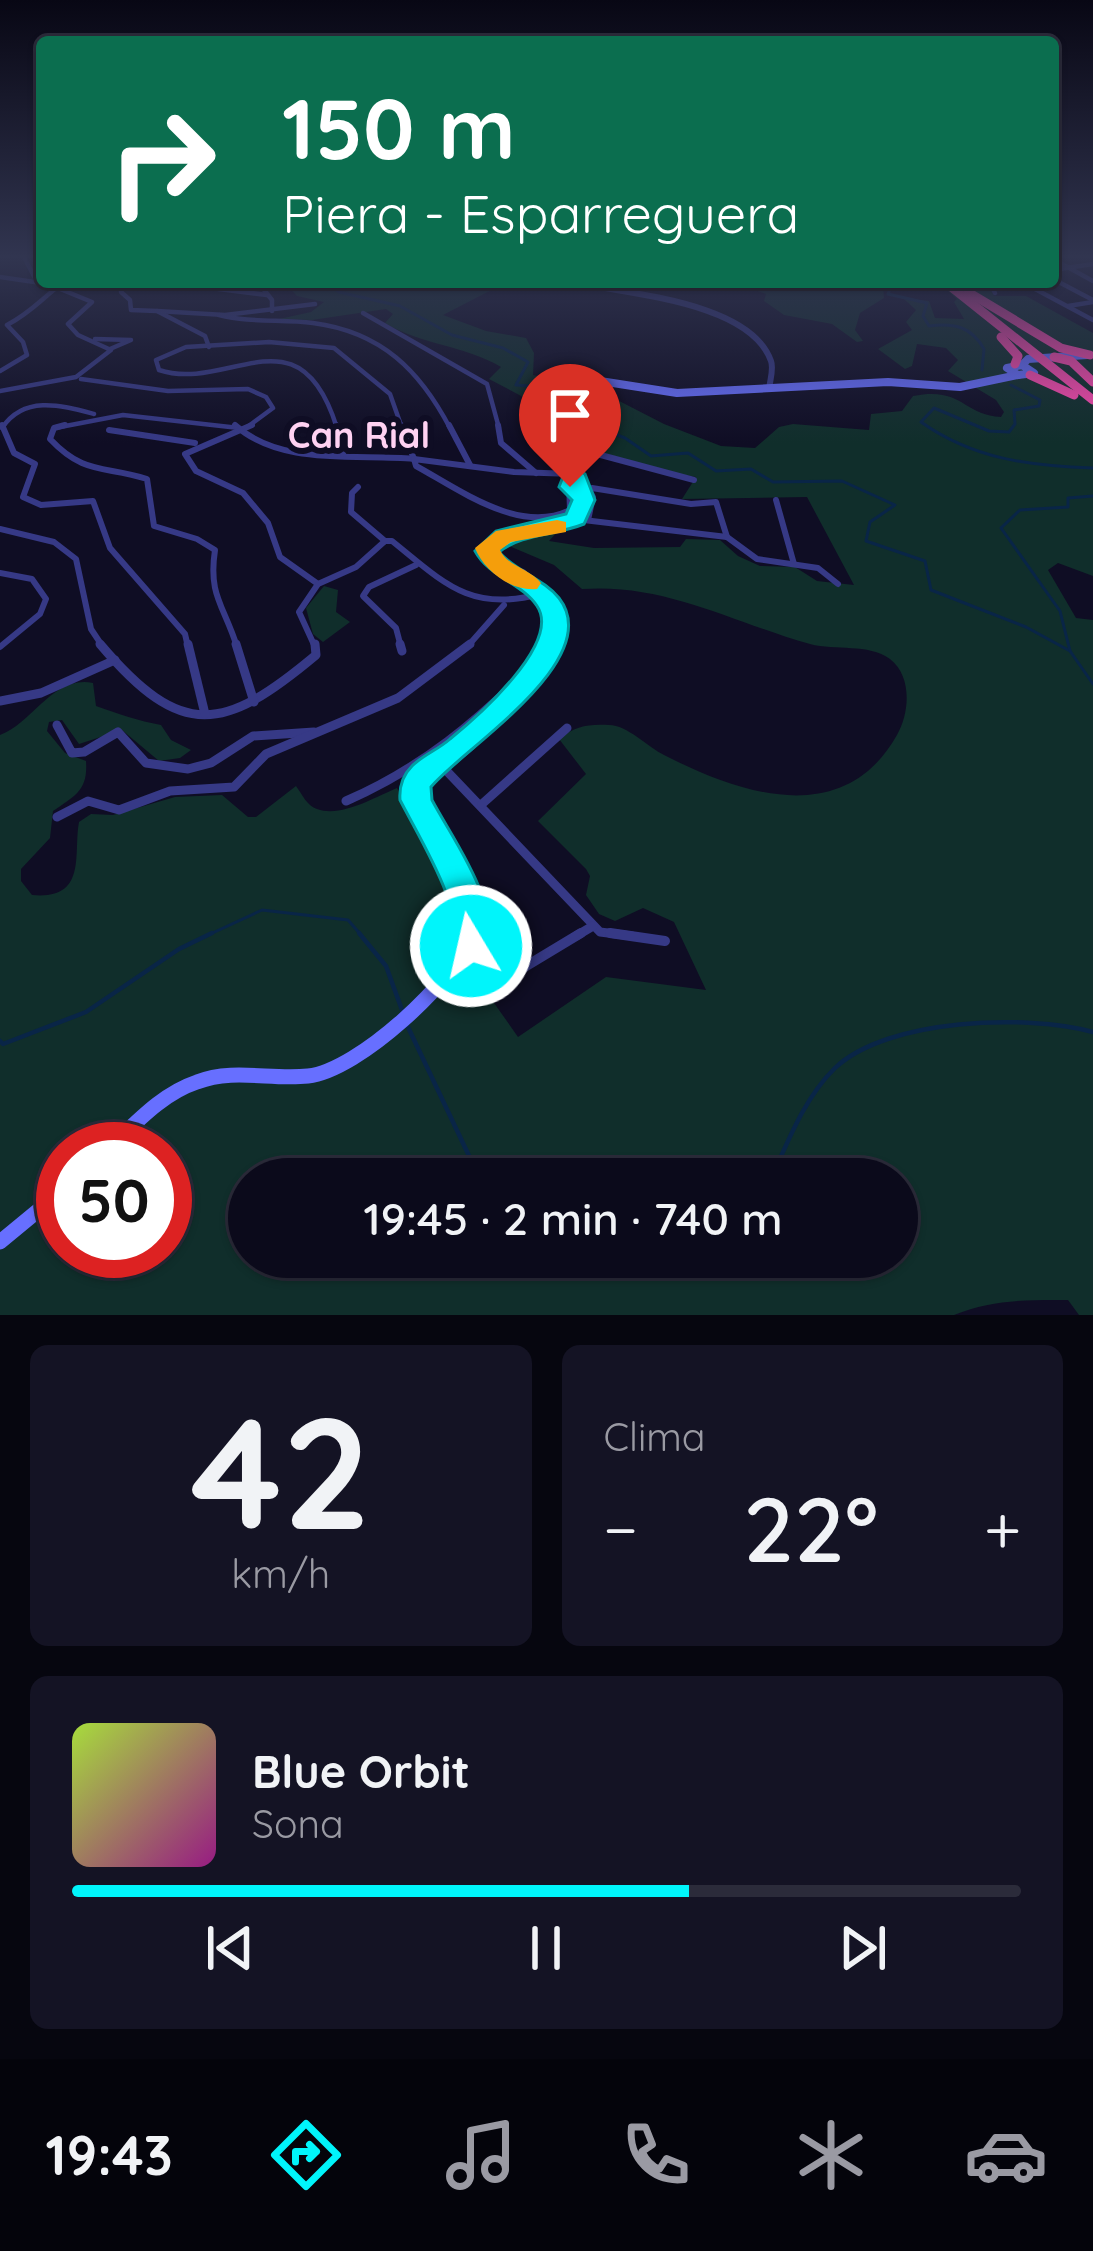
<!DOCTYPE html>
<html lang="es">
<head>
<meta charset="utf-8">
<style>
  :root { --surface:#0b0a1b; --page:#141324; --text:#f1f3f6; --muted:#9a9aa3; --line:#2b2b3a; --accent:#00f5fb }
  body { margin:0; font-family:Quicksand,sans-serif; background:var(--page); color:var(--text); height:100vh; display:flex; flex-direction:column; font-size:45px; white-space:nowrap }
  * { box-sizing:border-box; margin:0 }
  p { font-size:39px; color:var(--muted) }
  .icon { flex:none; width:66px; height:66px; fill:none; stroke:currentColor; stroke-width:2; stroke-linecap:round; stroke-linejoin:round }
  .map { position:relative; height:1315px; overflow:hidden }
  .details { display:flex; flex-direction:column; gap:30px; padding:30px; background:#06060f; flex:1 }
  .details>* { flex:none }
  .guide { position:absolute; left:36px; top:36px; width:1023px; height:252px; border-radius:12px; box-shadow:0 3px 9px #0004,0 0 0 3px var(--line); background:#0b6e4f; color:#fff; overflow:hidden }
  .speed { position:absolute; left:36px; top:1122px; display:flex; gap:24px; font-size:60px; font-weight:700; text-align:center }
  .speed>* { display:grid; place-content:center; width:156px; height:156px; border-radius:50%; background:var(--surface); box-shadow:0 3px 9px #0004,0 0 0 3px var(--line); line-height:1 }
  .speed .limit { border:18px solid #d22; background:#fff; color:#111 }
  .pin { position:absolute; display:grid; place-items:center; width:102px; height:102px; color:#fff; margin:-123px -51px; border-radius:50% 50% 50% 0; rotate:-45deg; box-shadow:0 0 12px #0007 }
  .pin .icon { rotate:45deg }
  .me { position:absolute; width:132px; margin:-66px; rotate:351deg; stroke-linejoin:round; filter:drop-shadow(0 0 9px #0008) }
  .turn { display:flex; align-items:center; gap:42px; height:252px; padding:0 48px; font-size:54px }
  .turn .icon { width:156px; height:156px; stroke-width:2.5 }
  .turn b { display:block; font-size:84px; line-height:102px }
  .big { font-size:90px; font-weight:600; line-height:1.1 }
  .details .card { flex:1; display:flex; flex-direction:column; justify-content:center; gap:18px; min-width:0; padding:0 42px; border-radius:18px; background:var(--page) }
  .details .dial { align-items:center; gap:0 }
  .dial b { font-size:156px; line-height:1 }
  .song { display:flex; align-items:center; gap:36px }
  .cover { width:144px; height:144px; border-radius:18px; background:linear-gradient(135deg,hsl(80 70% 55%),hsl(310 70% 35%)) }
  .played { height:12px; border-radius:6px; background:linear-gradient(90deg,var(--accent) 65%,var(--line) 65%) }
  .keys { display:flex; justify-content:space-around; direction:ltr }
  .heat { display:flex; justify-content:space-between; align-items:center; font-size:66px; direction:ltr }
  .details .tiles { flex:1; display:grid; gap:30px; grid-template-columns:1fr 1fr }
  .card:last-child { grid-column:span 2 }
  .trip { position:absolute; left:228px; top:1158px; width:690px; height:120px; border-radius:60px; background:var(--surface); box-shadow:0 3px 9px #0004,0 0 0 3px var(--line); font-weight:600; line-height:120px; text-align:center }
  .menu { display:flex; height:192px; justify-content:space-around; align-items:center; background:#04040b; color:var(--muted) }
  .menu .icon { width:84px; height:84px }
  .menu .active { color:var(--accent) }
  .menu b { font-size:54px; color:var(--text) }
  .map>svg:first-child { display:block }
</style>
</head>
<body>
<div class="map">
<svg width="1093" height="1315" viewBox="0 0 1093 1315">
  <rect width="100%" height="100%" fill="#0f0d24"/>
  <g fill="#102e2b" fill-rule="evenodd">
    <path d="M385,282C406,296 476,282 507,282L443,315L486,331L526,338L534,353L533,375L594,388L664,424L721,446L755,448L779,427L793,424L869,430L871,414L902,411L913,396C962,386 963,415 1001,417L1004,412L996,400L948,371L958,360L946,348L917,344L912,366L905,369L878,349L912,330L906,322L916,310L904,299L929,301L935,318L964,319L954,302L957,299L938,282H986L994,296H1026L1093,333V576L1058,563L1048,570L1076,618L1093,620V1315H1079L1068,1300C1027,1300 993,1299 954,1315H0V735C33,723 53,675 93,683L96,706C119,714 138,721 161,725L171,740L191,750L180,758L159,761L122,730L79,744L62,720L49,722L47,731L65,753L86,761C88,790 76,795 53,811L50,838L21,869V881L32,895C88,900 73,854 79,822L91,814L113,815L175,797L222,795L248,817H256L296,786C302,794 307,806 317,809C341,818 375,797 397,788L453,886L469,936L459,953L518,1037L606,977L706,990L674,922L643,908L615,921L599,914L586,895L590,876L586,869L538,821L586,774L559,739C576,726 587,724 609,725C627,725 648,747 664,755C742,795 844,829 897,735C910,712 912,676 890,659C868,643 836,651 810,644C732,622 665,583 582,589L554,565L502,543L559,530L549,541L594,548L680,547L686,539L720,540L738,556L760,566L795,567L817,581L854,585L807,497L682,499L696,477L642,467L589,447L559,453L524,432L523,397L489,379L501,367C464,345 421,345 385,323L393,314L386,309L312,320L279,319L311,312L324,302L297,296L284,282ZM63,1149H165V1251H63ZM249,1179H897V1257H249Z"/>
    <polygon points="733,282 783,282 799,289 803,288 798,282 889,282 883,287 884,298 860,313 855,330 863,341 857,342 832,324 784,315 764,301 766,294"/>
    <polygon points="324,586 338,590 336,612 350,622 323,642 313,634 306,608"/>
  </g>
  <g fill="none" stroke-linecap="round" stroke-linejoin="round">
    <g stroke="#092547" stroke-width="3">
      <polyline points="327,282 339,292 400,306 452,335 503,348 528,362 516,385 558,388 568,396 568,416 625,438 651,456 688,453 716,471 751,469 773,482 842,481 895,505 870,522 866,541 925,561 931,590 1026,627 1070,651"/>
      <path d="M893,282L888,294L927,303L923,316L929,326C954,323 971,326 984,349L982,370"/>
      <path d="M1011,385L1040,400L1039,406L1014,410L1015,424L1009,432L989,431L934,408L921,422C973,459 1030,466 1093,468"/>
      <polyline points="1093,496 1068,498 1068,507 1020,510 1001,528 1060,611 1070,651 1093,684"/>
      <polyline points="206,936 262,910 348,920 362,936"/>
    </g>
    <g stroke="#092547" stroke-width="4.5">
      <polyline points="359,933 386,966 402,1010"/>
      <polyline points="407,1025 480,1179"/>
      <polyline points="0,1041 3,1044 86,1012 179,949 212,933"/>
      <path d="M771,1179C788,1141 805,1097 835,1068C888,1018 1027,1014 1093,1032"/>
      <path d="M551,1257C596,1286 662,1283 709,1257"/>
    </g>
    <polyline stroke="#363986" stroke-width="4.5" points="1068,306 1093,302"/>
    <g stroke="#363986" stroke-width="4.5">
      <polyline points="25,259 36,280"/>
      <polyline points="1053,259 1093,281"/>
      <polyline points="1053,270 1093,264"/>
      <polyline points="0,277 48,284 92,302 68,324 78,335 111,350 76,377 0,391"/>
      <polyline points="1053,279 1093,300"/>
      <polyline points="124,282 121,292 130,300 131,310 157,311 205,336 209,347"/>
      <polyline points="163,282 267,295"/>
      <polyline points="258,282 272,300 272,311"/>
      <polyline points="989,282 995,293"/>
      <polyline points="1022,282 1093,320"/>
      <polyline points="157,311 225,315 315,304"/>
      <polyline points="363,313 487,384 499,428"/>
      <path d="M219,315C250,323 282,319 313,323C382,332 420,371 450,428"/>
      <polyline points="95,339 131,340 110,349"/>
      <path d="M0,371L27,355L23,342L7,325C32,312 42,298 64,282"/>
      <polyline points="81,379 168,391 248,389 266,397 273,408 246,428"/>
      <path d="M2,428C24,395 60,405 94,414"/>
      <polyline points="55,428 123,415 239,428"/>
      <path d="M337,428C299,306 229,393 159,370L156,360L186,347L269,342L334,348L390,394L402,428"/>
    </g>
    <g stroke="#363986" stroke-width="6">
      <polyline points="2,425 14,453 35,464 23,497 41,505 93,501 110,548 185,634 188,647"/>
      <path d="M65,425L54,428L50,439C85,476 104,465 147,479L154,526L197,539L215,550C208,596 224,605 237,647"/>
      <path d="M235,425C280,466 354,454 414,459"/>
      <polyline points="252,425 185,454 196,471 243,493 268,523 280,557 318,584"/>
      <polyline points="336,425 343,454"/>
      <polyline points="401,425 414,459"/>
      <polyline points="449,425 470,465"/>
      <polyline points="498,425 501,443 536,473"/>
      <polyline points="109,430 195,443"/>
      <path d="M414,459L514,472L574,474L569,481L570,510C520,535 460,490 416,466Z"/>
      <polyline points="358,487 352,493 351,512 385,541"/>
      <polyline points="592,488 691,504 716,502 727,537"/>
      <polyline points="776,500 794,564"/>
      <polyline points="575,519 727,537 757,559 818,568 838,584"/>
      <polyline points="588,520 593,497 574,460 582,450 694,480"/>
      <polyline points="0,529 54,542 76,559 91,629 103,647"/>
      <polyline points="493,561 523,572 563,609 560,647"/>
      <polyline points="0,573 32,579 46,599 40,614 0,647"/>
      <polyline points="534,597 547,613 544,647"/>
      <path d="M315,647L299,612L318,584L356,567L385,541H392C443,582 470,613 540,594"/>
      <polyline points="401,647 396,628 363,596 369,587 416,565"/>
      <polyline points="467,647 504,605"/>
    </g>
    <g stroke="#363986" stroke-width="9">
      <path d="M100,644C182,741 224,732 316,655L315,644"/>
      <polyline points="188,644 205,714"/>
      <polyline points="236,644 254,702"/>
      <polyline points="400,644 402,651"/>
      <polyline points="544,650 544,644"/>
      <polyline points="537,678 560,644"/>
      <polyline points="0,701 41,693 115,660"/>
      <polyline points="57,725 72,753 84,752 118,732 146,763 188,769 211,763 253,736 314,732"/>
      <polyline points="440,764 600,932 632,936"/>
      <polyline points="446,767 472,745"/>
      <path d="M346,801C422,768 478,721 536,662"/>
      <polyline points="482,804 567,728"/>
      <polyline points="57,817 88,801 119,810 170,791 234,787 266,754 398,698 470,644"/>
      <polyline points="576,936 593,926"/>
    </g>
    <g stroke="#363986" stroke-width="10">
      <polyline points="610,933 665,941"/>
      <polyline points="469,951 513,974 581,933"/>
    </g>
    <path stroke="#363986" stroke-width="6" d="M573,282C625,294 750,301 771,361C774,369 770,380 769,389"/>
    <g stroke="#676fff" stroke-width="8">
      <polyline points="1022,365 1028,359 1087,355"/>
      <polygon points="1022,365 1034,373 1018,375 1007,368"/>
      <polyline points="536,428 531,423 536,383 568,376 677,393 888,382 960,387 1018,375"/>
    </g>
    <path stroke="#676fff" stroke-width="9" d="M533,425C559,449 579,471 583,509C555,536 513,522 487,551L501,568L549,602L555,631L549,647"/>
    <path stroke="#676fff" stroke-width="12" d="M472,936L462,884L414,790C425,769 445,759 463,745C497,718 533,685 550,644"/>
    <g stroke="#676fff" stroke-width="15">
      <path d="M108,1149C135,1124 161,1094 197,1082C233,1068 270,1080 308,1076C358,1071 456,980 473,933"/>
      <polyline points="0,1242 63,1190"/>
    </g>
    <g stroke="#ff4baf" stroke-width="9">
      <polyline points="945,282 1093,400"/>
      <polyline points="968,292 1061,348 1090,355"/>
      <polyline points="1001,337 1018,356 1015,364"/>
      <polyline points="1054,357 1071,361 1093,382"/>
      <polyline points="1030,375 1074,395"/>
    </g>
  </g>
  <linearGradient id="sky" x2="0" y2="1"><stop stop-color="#080714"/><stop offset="0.58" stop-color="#313550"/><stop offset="1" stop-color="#313550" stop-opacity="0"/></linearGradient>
  <rect width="1093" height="443" fill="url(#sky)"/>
  <path fill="#00f5fb" stroke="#009fa3" stroke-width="3" d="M574,467L585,474L595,500L584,524C557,535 521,534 499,552C515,571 544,579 559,598C607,660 462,749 431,787L432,800C454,842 506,909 483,957L471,962L458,957C449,937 453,912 445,890C433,859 415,829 400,800C399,787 402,776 412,766C423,755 439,749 450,739C477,717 562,643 537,606C522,583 489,577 475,551L496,531L566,514L572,500L559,487L566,469Z"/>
  <path fill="#f59e0b" d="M557,520L566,522V532L511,542L500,550C507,566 530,569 541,583L537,589C512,592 484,571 475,548L496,531Z"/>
  <g text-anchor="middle" stroke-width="12" stroke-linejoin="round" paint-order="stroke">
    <g font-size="36" font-weight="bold" fill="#ffd2f2" stroke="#0f0d24">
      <text x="359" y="448">Can Rial</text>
    </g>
  </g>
</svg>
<div class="speed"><div class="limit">50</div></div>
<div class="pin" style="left:570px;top:487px;background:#d93025"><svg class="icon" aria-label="arrive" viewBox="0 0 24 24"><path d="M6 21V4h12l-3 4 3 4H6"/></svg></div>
<svg class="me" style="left:471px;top:946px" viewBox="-20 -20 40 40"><circle r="17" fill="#00f5fb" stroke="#fff" stroke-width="3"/><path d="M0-11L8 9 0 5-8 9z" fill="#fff"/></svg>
<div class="trip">19:45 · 2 min · 740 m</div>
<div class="guide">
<div class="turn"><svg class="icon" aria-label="right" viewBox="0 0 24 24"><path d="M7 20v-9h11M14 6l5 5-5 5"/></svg><div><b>150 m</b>Piera - Esparreguera</div></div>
</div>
</div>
<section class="details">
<div class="tiles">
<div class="card dial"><b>42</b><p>km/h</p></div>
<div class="card"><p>Clima</p>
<div class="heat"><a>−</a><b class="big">22°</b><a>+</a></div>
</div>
<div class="card">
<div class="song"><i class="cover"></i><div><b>Blue Orbit</b><p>Sona</p></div></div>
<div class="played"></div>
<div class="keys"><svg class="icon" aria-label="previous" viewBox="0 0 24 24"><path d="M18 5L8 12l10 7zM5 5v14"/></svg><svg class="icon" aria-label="pause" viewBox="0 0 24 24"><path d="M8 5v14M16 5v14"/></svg><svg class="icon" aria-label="next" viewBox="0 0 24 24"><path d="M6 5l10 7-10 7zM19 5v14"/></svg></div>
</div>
</div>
</section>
<nav class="menu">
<b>19:43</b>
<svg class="icon active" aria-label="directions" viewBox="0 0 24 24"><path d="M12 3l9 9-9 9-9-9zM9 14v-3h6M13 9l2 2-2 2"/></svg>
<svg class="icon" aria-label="music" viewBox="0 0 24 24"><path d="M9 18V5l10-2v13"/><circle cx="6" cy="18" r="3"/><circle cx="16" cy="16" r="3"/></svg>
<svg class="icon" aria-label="phone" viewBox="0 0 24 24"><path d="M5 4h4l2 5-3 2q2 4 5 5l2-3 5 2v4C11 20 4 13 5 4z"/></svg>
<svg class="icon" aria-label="climate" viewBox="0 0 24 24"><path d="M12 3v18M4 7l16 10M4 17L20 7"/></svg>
<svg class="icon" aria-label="car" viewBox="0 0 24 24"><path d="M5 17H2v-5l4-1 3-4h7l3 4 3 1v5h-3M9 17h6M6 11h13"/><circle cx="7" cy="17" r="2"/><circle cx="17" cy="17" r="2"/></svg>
</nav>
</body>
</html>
